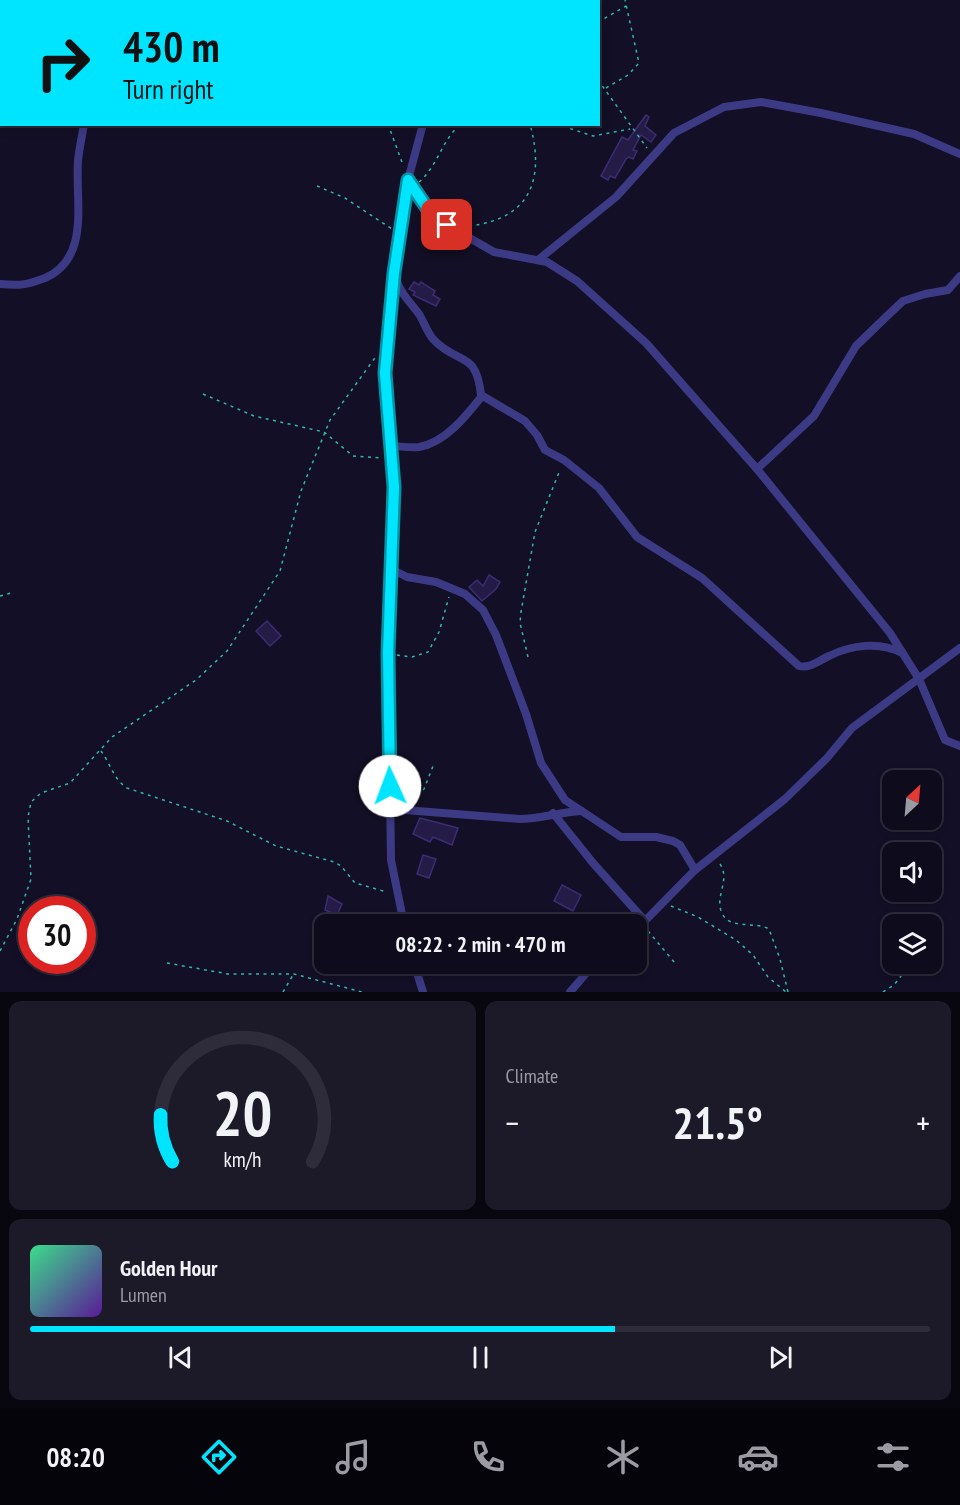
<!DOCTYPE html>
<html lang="en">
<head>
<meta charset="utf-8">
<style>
  :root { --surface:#0e0b1c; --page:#1c1929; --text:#f1f3f6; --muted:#9b9ba3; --line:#2e2b3b; --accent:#00e5ff }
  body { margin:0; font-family:"PT Sans Narrow",sans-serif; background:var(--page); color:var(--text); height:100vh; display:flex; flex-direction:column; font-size:22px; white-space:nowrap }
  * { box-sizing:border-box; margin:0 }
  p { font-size:20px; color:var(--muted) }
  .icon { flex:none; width:33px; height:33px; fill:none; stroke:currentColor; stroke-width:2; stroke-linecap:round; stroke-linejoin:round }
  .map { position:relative; height:992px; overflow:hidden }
  .drawer { display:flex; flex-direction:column; gap:9px; padding:9px; background:#08060f; flex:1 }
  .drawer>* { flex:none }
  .top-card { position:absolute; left:0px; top:0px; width:600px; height:126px; box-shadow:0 3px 9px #0003,0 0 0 2px var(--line); background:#00e5ff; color:#111; overflow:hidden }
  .needle { width:39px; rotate:26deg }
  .tools { position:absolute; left:882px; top:770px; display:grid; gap:12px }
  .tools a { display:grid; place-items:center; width:60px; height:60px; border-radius:12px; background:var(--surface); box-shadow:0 3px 9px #0003,0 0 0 2px var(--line); font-size:30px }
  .speed { position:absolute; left:18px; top:896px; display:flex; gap:12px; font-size:30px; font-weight:700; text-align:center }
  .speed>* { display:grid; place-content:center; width:78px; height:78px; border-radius:50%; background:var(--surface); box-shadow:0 3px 9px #0003,0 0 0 2px var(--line); line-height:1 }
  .speed .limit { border:9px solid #d22; background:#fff; color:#111 }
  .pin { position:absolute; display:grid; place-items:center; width:51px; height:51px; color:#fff; margin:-26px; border-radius:12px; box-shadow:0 3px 9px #0006 }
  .me { position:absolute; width:66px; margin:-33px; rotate:358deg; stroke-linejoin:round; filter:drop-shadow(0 0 4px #0008) }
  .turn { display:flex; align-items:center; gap:21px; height:126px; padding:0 24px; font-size:27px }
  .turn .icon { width:78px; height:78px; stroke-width:2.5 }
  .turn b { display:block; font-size:42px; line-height:51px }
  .big { font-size:45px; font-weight:600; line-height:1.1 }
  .drawer .widget { flex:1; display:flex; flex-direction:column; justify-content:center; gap:9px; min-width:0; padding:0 21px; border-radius:12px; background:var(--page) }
  .drawer .dial { align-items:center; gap:0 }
  .dial svg { height:156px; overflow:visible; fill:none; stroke:var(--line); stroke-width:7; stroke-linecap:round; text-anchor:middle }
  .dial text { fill:var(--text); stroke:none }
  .song { display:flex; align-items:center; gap:18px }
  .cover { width:72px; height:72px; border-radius:9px; background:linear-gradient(135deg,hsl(150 70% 55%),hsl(270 70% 35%)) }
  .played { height:6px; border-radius:3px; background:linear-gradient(90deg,var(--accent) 65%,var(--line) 65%) }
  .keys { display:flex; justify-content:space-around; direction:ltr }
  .heat { display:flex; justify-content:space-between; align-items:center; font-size:33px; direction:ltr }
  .drawer .tiles { flex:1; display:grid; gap:9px; grid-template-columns:1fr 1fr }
  .widget:last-child { grid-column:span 2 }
  .trip { position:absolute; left:314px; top:914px; width:333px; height:60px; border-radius:12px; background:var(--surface); box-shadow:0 3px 9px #0003,0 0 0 2px var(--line); font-weight:600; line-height:60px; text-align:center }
  .dock { display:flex; height:96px; justify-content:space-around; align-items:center; background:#06040b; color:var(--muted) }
  .dock .icon { width:42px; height:42px }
  .dock .on { color:var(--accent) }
  .dock b { font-size:27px; color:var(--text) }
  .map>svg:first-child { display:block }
</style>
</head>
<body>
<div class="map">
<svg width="960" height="992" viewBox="0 0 960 992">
  <rect width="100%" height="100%" fill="#130f26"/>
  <g fill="#241b47" stroke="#3b2d73" stroke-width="1.5">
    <polygon points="646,115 649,117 645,126 656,135 651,142 641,135 633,150 637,151 633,159 629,157 626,159 615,178 610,176 608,180 601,176 622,137 628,140"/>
    <polygon points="414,282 419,285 421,282 435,291 433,295 440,299 436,306 413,295 415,292 409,289"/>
    <polygon points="489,575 500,582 496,589 482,601 469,587 477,580 483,586"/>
    <polygon points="267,621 281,636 270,646 256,631"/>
    <polygon points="420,818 458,828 452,845 433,837 430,842 413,834"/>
    <polygon points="423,855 436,859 429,878 417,874"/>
    <polygon points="562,885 581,895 573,911 554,901"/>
    <polygon points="328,896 342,904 337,915 325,910"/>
  </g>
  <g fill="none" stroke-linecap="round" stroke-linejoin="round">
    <g stroke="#2fb8b0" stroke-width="1.5" stroke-dasharray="3 4.5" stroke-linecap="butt">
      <polyline points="213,0 214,2"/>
      <polyline points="340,0 341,2"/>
      <polyline points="439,0 440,2"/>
      <polyline points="598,22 626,6"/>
      <polyline points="598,80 647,148"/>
      <polyline points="606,88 628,75 639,63 625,0"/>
      <polyline points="388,124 403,165"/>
      <polyline points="556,124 593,136 630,129"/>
      <path d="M419,182C438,166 442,139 461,124"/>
      <polyline points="317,186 345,198 392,229"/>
      <path d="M469,226C531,219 545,179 530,124"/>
      <polyline points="203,394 254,416 324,432 353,456 382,458"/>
      <polyline points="0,596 11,593"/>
      <polyline points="397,655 412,657 428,652 439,632 449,597"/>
      <polyline points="528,657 520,623 521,612 535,532 560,470"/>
      <path d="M101,751C110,763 114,780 127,788L227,821L276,846L334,862L341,866L355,883L387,892"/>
      <polyline points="413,801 424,789 433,766"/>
      <path d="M720,864C731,880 714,897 722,913C729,930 755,921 769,929L780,959L788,992"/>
      <polyline points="671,906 698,917 736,940 753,955 768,977 786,992"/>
      <polyline points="913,915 916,924"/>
      <polyline points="648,931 675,963"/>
      <polyline points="0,951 17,919 31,879 28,817 31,802 41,793 70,783 112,737 196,680 227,651 280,571 301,491 330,420 377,355"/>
      <polyline points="167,963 228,974 294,974 362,992"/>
      <polyline points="283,992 293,975"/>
      <polyline points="883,992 894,985 911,963"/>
    </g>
    <g stroke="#3d3a85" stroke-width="8">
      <polyline points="97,0 97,2"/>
      <polyline points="476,2 477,0"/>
      <polyline points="408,180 427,208 447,225 494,252 547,262 577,281 646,343 757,469 890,633 919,679 945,740 960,746"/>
      <polyline points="538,260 616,197 674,133 724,107 761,102 821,113 914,134 960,154"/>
      <path d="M396,279C401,294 410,302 419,314C424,322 427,332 433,339C458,366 476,349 481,395L525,421L537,435L545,450L564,460L599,488L637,537L702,578L799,666C810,669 820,660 829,656C851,645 880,641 902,653"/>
      <path d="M0,284C20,286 26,285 45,278C91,258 75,201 78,161C79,149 82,137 84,124"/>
      <path d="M390,446C399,446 409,448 419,447C445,443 467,415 482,396"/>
      <polyline points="757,469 814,416 856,346 886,317 903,301 925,294 948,290 960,276"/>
      <polyline points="391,569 407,577 436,582 465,594 483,610 496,635 526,714 541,763 565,800 621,837 656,837 673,841 680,845 695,870"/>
      <path d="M392,809L520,819C540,819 560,812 581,811"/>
      <polyline points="553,813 593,863 645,921"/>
      <polyline points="404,924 391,860 388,653 394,487 385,373 395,262 408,180 423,124"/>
      <polyline points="636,930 695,870 785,799 827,758 852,728 960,648"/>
      <polyline points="414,963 423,992"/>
      <polyline points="570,992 595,963"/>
    </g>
  </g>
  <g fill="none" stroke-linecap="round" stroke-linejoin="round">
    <defs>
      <polyline id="route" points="390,786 388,653 394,487 385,373 394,273 408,180 427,208 447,225"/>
    </defs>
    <use href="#route" stroke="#0095a6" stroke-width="15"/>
    <use href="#route" stroke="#00e5ff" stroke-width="10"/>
  </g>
</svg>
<div class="tools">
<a><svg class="needle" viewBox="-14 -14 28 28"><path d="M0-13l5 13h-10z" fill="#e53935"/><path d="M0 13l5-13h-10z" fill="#9b9ba3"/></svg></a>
<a><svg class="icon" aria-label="sound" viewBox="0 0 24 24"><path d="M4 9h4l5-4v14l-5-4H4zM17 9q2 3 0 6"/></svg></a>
<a><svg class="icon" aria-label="layers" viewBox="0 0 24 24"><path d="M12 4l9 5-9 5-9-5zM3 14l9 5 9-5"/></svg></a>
</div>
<div class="speed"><div class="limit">30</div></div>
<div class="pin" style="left:447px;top:225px;background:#d93025"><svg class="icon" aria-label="arrive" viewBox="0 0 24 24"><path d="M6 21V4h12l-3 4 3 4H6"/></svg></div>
<svg class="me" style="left:390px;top:786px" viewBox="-20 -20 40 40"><circle r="19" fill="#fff"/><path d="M0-13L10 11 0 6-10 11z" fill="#00e5ff"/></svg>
<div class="trip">08:22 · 2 min · 470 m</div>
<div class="top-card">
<div class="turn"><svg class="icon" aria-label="right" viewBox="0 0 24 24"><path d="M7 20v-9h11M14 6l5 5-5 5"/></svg><div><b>430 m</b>Turn right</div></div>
</div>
</div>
<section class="drawer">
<div class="tiles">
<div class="widget dial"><svg viewBox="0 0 100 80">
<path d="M14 69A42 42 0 1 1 86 69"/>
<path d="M14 69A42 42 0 0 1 8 45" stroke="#00e5ff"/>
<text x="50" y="56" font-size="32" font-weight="700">20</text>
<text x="50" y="72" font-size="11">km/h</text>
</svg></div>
<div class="widget"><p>Climate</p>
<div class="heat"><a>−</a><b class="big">21.5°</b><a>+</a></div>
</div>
<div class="widget">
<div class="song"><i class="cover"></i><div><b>Golden Hour</b><p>Lumen</p></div></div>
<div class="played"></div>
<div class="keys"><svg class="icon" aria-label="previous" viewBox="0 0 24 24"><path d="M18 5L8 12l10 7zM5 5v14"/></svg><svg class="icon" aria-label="pause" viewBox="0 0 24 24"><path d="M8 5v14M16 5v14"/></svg><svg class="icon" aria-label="next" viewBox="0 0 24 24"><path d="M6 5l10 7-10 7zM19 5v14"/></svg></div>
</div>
</div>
</section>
<nav class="dock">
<b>08:20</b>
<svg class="icon on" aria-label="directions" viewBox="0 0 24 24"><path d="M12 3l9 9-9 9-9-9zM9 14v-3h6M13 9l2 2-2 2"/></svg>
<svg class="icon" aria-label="music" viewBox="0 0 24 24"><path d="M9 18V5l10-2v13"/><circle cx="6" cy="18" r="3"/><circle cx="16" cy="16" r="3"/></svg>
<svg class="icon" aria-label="phone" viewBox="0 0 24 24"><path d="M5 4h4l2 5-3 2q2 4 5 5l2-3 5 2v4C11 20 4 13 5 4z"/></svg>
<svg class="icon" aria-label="climate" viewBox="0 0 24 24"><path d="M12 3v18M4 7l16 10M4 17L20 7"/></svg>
<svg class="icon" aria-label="car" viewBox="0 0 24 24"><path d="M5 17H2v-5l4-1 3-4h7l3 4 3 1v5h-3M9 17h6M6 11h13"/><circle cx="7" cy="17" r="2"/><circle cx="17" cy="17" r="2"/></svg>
<svg class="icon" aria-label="filters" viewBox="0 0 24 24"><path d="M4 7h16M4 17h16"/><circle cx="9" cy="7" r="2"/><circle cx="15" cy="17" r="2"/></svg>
</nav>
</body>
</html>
